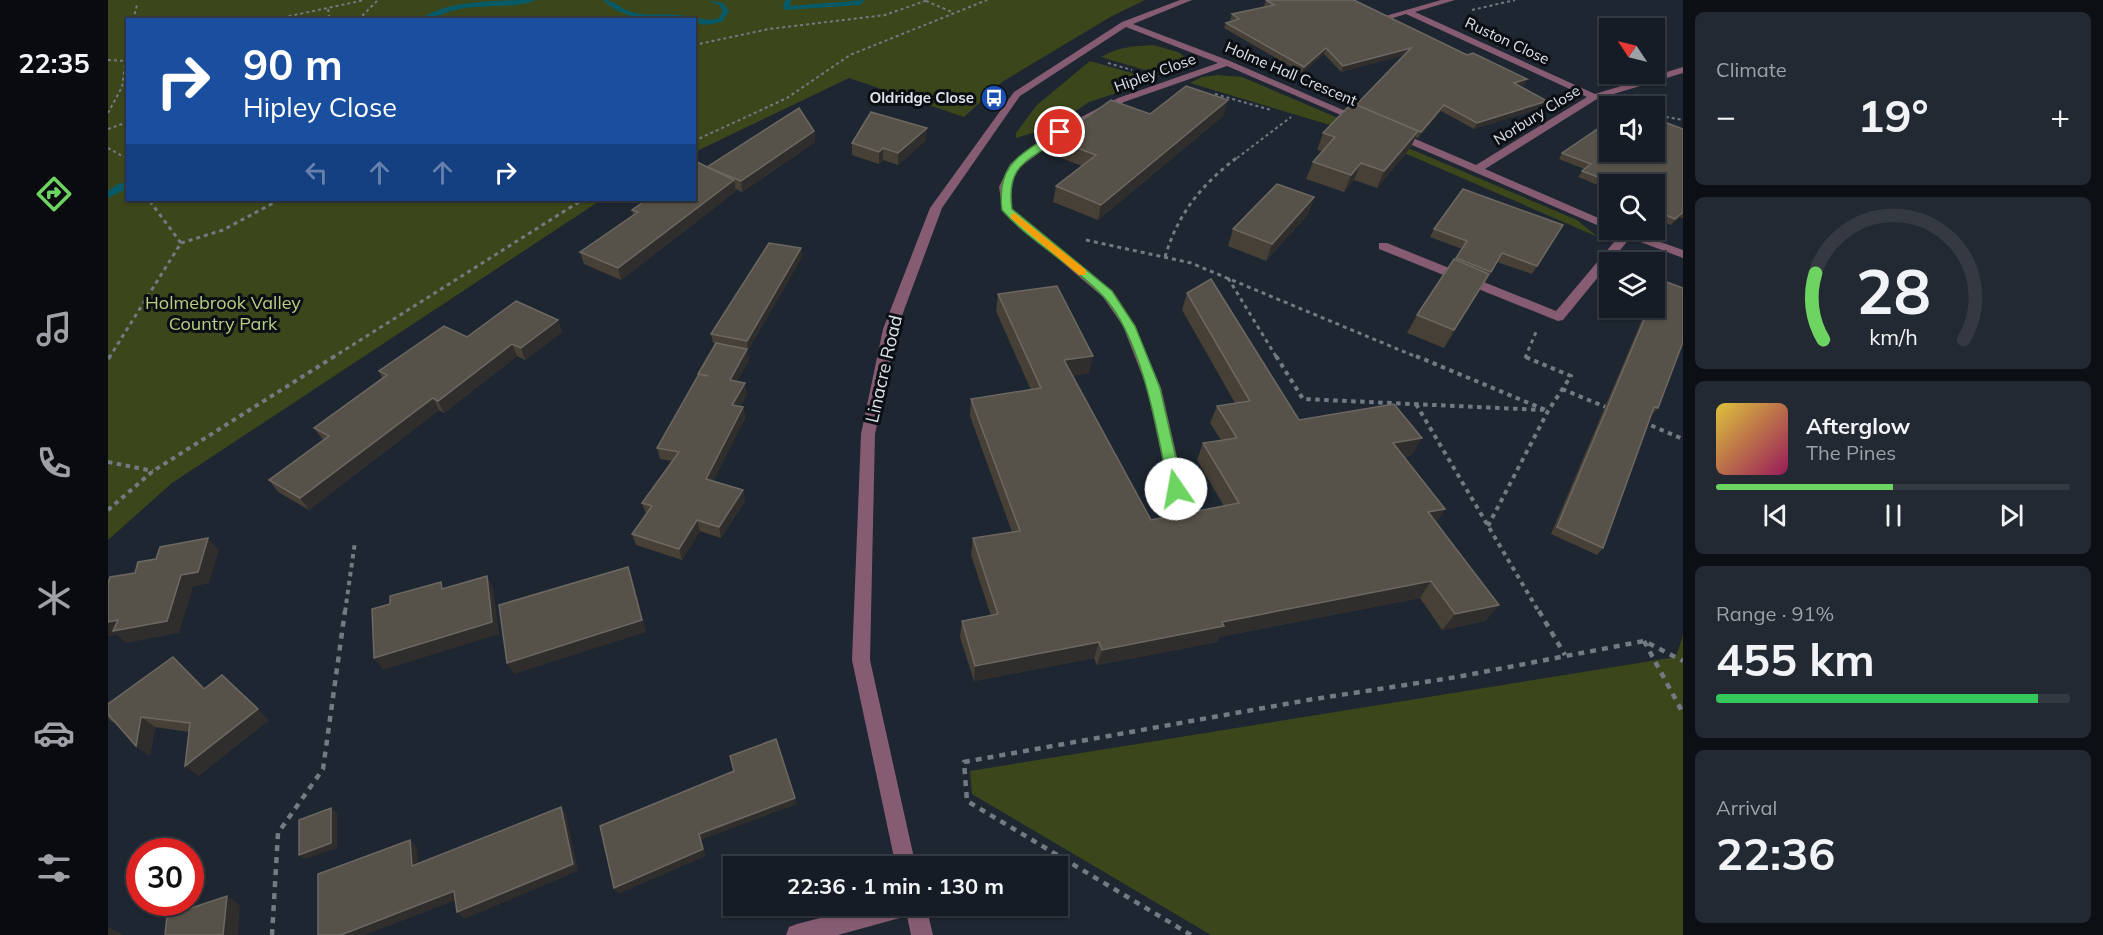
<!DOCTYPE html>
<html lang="en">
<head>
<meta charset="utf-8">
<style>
  :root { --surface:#161c25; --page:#232932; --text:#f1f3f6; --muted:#9ea1a7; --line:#353a42; --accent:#6dd361 }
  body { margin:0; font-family:Mulish,sans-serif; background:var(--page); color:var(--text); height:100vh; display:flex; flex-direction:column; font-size:22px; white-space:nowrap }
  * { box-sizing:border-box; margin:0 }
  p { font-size:20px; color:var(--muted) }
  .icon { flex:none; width:33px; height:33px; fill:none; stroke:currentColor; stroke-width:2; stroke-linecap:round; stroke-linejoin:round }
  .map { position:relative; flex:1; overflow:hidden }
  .side { display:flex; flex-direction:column; gap:12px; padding:12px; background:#0c0f14; width:420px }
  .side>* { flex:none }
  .guide { position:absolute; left:18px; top:18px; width:570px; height:183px; border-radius:0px; box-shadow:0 2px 4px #0004,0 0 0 2px var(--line); background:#1a4fa0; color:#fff; overflow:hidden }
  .needle { width:39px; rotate:305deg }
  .buttons { position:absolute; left:1491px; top:18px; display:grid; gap:12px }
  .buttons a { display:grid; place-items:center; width:66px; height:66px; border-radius:0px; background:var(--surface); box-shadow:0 2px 4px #0004,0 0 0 2px var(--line); font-size:30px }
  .speed { position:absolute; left:18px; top:838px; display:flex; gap:12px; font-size:30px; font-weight:700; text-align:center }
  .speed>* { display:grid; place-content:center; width:78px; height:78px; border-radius:50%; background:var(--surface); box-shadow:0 2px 4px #0004,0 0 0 2px var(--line); line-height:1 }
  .speed .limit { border:9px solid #d22; background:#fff; color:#111 }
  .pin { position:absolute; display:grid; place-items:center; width:51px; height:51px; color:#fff; margin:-26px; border:3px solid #fff; border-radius:50%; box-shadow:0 2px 6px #0007 }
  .me { position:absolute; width:66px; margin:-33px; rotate:348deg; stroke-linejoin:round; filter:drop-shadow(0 0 4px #0008) }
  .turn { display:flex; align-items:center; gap:21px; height:126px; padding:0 18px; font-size:27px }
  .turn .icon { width:78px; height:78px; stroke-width:2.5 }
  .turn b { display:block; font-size:42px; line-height:51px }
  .lanes { display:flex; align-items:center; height:57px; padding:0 18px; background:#0003; justify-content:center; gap:30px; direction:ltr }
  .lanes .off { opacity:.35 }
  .big { font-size:45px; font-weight:700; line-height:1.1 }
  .side .card { flex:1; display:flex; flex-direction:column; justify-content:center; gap:9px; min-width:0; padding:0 21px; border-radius:9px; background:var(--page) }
  .side .dial { align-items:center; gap:0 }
  .dial svg { height:156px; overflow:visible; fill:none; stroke:var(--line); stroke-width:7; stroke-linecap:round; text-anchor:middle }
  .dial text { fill:var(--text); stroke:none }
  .song { display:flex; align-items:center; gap:18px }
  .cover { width:72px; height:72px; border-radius:9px; background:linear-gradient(135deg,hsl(50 70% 55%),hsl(330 70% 35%)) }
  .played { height:6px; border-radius:3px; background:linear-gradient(90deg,var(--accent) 50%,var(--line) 50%) }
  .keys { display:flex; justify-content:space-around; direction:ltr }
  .heat { display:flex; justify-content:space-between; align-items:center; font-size:33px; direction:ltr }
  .charge { height:9px; border-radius:4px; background:linear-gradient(90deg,#34c759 91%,var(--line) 0) }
  .trip { position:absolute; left:615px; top:856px; width:345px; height:60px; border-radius:0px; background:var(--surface); box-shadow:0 2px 4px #0004,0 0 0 2px var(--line); font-weight:700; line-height:60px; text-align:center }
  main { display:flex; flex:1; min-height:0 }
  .tab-bar { display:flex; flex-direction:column; width:108px; justify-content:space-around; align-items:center; background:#090b0f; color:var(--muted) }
  .tab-bar .icon { width:42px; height:42px }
  .tab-bar .on { color:var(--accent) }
  .tab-bar b { font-size:27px; color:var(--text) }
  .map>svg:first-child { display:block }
</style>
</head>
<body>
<main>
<nav class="tab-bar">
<b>22:35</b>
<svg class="icon on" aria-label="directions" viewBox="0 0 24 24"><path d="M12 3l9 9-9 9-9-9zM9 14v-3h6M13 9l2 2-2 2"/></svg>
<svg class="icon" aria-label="music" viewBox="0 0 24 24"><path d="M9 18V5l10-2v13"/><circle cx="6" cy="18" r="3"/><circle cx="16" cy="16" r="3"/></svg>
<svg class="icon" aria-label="phone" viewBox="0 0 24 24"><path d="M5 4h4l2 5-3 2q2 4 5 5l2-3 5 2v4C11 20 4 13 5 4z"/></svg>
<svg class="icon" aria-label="climate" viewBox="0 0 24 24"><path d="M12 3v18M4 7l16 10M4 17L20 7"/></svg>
<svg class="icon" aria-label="car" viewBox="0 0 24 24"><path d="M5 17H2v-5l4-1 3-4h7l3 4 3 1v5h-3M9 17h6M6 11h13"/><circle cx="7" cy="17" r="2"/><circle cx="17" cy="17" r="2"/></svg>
<svg class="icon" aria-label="filters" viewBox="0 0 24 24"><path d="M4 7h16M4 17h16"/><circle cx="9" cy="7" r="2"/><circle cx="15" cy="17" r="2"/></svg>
</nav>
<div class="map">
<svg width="1575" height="935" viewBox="0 0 1575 935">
  <rect width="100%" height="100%" fill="#1e2631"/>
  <g fill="#3b471a">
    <polygon points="0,0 1037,0 1004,16 894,82 856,117 741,78 587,152 586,20 20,20 20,200 493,200 64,483 0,540"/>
    <path d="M1045,45L1070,52L1083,61L1074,70L1057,76L993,57C1010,47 1025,46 1045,45Z"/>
    <polygon points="982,61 1048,80 981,102 944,127 908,138 908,133 929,105"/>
    <polygon points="1109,75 1134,77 1469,220 1490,237 1294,152 1232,128 1082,83 1094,77"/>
    <polygon points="1575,635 1575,935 1103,935 864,794 862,771 1568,657"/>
  </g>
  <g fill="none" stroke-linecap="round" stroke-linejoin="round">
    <g fill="#075b69" fill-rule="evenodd">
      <path d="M408,0H428C412,8 373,5 352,9C338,11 325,20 311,20C339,1 376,2 408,0Z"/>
      <path d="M495,0C505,0 511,7 520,11C537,17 555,13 572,15C586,17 596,21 610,19L615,11L611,5L600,0L615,3L621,11L614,22L597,25L586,22V20C556,20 518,23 495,0Z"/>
      <polygon points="677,0 683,0 682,6 757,0 752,5 678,10 675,8"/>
      <polygon points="20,182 20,188 0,198 0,191 10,184"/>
    </g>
    <g stroke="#737a83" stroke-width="2" stroke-dasharray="3 3" stroke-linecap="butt">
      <polyline points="818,1 844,12"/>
      <polyline points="220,9 222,20"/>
      <polyline points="1364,10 1407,0"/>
      <polyline points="25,20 29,5"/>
      <polyline points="163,20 257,0"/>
      <polyline points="250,20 270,0"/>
      <polyline points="586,45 661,29 777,15 820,0"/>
      <polyline points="0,60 19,61"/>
      <polyline points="1000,63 1024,70"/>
      <polyline points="1107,94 1163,110"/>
      <polyline points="0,113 14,87 20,43"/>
      <polyline points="1546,115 1575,120"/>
      <polyline points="0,129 20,122"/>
      <polyline points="586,141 679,98 742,55 879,0"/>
      <polyline points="0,148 18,158"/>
      <polyline points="1129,158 1183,117"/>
    </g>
    <g stroke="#737a83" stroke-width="3" stroke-dasharray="4 4" stroke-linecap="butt">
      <polyline points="17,156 20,162"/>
      <polyline points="978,240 1083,263 1311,358"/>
      <polyline points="73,243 115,230 171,200"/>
      <path d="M1057,257C1070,213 1094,184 1131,156"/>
      <polyline points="1120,278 1169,358"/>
      <polyline points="1,358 73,243 41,200"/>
      <polyline points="224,358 474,200"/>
      <polyline points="1417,358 1428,332"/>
    </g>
    <g stroke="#737a83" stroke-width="4" stroke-dasharray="4.5 4.5" stroke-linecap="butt">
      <polyline points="1168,356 1195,399 1435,410"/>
      <polyline points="1308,356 1440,411"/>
      <polyline points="0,359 2,356"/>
      <polyline points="1454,389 1500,408"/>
      <polyline points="1308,404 1431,612"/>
      <polyline points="1535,422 1575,439"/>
      <polyline points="0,462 45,471"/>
      <polyline points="0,510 45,471 227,356"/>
      <polyline points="1380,526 1440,411 1463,376 1415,356"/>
      <polyline points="237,612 247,542"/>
    </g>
    <g stroke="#737a83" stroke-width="4.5" stroke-dasharray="6 6" stroke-linecap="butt">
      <polyline points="1431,611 1457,655"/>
      <polyline points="1536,641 1575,713"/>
      <polyline points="164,935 170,833 215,769 237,611"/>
      <polyline points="1083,935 859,801 856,762 1200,700 1349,677 1536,641 1575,661"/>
    </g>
    <g fill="#855c71" fill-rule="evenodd">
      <polygon points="1072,0 1084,0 1025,24 1122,61 1258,120 1249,122 1119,66 1016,102 956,134 911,168 901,187 904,209 1004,291 1027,326 1053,388 1081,509 1079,513 1067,513 1065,509 1039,388 1015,326 995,297 895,212 891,187 902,164 948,130 1010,98 1110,63 1018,27 912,96 834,208 789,329 767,434 762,660 808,867 788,867 744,660 753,434 775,329 822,208 906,92 1014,22"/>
      <polygon points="1333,0 1347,0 1307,12 1487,94 1575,67 1575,73 1489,99 1377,169 1502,223 1502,230 1519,230 1575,250 1575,258 1522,238 1455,320 1450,321 1271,249 1271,243 1279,243 1448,311 1512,235 1283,136 1283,132 1291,132 1368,165 1479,97 1298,14 1278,20 1274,17"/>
      <polygon points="758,906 818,906 825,935 803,935 799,916 730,935 678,935 681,927 689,924"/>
    </g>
  </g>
  <g fill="#474036">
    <polygon points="1158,0 1359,55 1419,79 1416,85 1411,86 1439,101 1436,107 1366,129 1333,111 1310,138 1307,137 1303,147 1269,188 1246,180 1236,192 1198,179 1205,162 1214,151 1209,150 1215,133 1248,105 1296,55 1233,72 1216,54 1194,73 1116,28 1118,23 1124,21 1122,20 1124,14 1157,7 1156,6"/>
    <polygon points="1042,114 1116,115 990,220 945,202 948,186 974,166 945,155 947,140"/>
    <polygon points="1575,129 1575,218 1572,217 1563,225 1546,218 1546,184 1502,184 1502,190 1470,177 1476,169 1451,159 1454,153 1494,130"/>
    <polygon points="706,131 707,142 634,192 628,189 628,191 513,280 476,264 472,252 525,215 524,210 599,167"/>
    <polygon points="818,140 790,165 775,160 771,164 744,155 744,143"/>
    <polygon points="1206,197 1200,214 1158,261 1120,246 1125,229"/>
    <polygon points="1455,225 1424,274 1389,262 1336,348 1299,333 1309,315 1354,249 1322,237 1326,229"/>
    <polygon points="693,248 694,257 640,350 639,350 641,360 629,381 639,394 632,407 635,407 637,418 605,481 637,501 613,538 592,531 574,560 528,545 524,534 538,514 534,503 565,461 552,459 549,448 590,376 590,374 608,344 605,343 603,334"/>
    <polygon points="1553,280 1550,408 1543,415 1495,548 1489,555 1443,534 1539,308 1546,308 1546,290"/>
    <polygon points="1079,293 1191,420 1304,455 1296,457 1337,509 1328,522 1391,605 1377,621 1334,630 1312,598 1111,637 1109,642 989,665 986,658 866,681 852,637 854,621 883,616 863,555 865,538 904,532 862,416 863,399 923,390 888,311 890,294 981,373 964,376 1043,520 1116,506 1089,460 1095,443 1113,440 1102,423 1109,406 1127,403 1074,310"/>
    <polygon points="450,320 454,332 417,360 409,356 336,413 331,410 201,510 170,492 161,480 215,440 206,428 274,378 271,371 359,337"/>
    <polygon points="78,669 97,688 161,720 90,776 81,732 47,727 42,756 28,746 7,722 4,722 0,718 0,704"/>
  </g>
  <g fill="#302e2c">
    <polygon points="1218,48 1216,54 1194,73 1196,67"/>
    <polygon points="1303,48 1301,54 1233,72 1235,66"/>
    <polygon points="1419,79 1416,85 1403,89 1406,83"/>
    <polygon points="1120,100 1116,115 990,220 993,205"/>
    <polygon points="1439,101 1436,107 1366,129 1369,123"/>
    <polygon points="1336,105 1333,111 1310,138 1313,132"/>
    <polygon points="819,128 818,140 790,165 790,153"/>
    <polygon points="706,131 707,142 634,192 633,181"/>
    <polygon points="1310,131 1303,147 1269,188 1276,171"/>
    <polygon points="775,148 775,160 771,164 771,152"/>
    <polygon points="1253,163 1246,180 1236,192 1243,175"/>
    <polygon points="626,180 628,191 513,280 510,268"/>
    <polygon points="1206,197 1200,214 1158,261 1164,244"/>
    <polygon points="1575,212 1572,217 1563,225 1567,219"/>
    <polygon points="693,248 694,257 640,350 639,341"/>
    <polygon points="1381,274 1371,291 1336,348 1346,330"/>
    <polygon points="450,320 454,332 417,360 413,348"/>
    <polygon points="404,344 409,356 336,413 330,401"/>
    <polygon points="639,349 641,360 624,391 622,380"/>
    <polygon points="985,356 981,373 953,378 956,360"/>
    <polygon points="637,383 639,394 626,417 624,405"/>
    <polygon points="325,398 331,410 201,510 192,498"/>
    <polygon points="635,407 637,418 601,490 598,479"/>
    <polygon points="1314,438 1304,455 1275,460 1285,443"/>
    <polygon points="635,490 637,501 613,538 611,527"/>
    <polygon points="1337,509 1325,526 1320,512"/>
    <polygon points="589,520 592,531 574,560 571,549"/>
    <polygon points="100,538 111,550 101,583 85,587 71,633 18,643 9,635 0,636 0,622"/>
    <polygon points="520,567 525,579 538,632 406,674 399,663"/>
    <polygon points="379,576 385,588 391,634 275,670 266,658"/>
    <polygon points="1323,581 1312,598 1111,637 1109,642 989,665 994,650 1114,622"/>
    <polygon points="1391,605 1377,621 1334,630 1347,614"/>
    <polygon points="991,642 986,658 866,681 867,666"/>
    <polygon points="65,657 78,669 108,700 96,689"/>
    <polygon points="114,675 161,720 90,776 77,766"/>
    <polygon points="33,717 47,727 42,756 28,746"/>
    <polygon points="687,798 689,804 593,840 598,856 510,894 506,888 591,834"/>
    <polygon points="453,807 458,814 470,871 356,919 349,912"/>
    <polygon points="223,808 229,813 229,848 197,859 191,855"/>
    <polygon points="302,840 309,847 311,873 304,866"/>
    <polygon points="346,891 353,898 257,935 233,935"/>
    <polygon points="119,896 132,905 130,935 115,935"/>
    <polygon points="0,927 14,934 14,935 0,935"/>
  </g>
  <g fill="#575249" stroke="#6c6862" stroke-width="1.5">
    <polygon points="1158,0 1246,0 1359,55 1365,53 1419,79 1406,83 1439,101 1369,123 1336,105 1313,132 1248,105 1303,48 1235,66 1218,48 1196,67 1118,23 1131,19 1124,14 1166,5"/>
    <polygon points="1078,86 1120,100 993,205 948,186 988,155 947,140 1003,100 1042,114"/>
    <polygon points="1244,103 1310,131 1276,171 1253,163 1243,175 1205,162 1227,137 1215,133"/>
    <polygon points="691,108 706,131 633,181 599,167"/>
    <polygon points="763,112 819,128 790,153 775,148 771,152 744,143"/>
    <polygon points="1546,118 1575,129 1575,212 1567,219 1546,210 1546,184 1508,184 1474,171 1483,164 1454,153 1491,128 1494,130 1502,126 1502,152 1546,152"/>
    <polygon points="589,162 626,180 510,268 472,252 530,212 524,210 538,200 586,200 586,164"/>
    <polygon points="1169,184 1206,197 1164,244 1125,229"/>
    <polygon points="1355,189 1455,225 1429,266 1394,253 1383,272 1348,258 1359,241 1326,229"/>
    <polygon points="661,243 693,248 639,341 603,334"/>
    <polygon points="1346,259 1381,274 1346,330 1309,315"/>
    <polygon points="1103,279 1191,420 1286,404 1314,438 1285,443 1337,509 1320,512 1391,605 1347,614 1323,581 1114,622 1116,626 994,650 991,642 867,666 854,621 890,614 865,538 912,531 863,399 933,388 890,294 949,286 985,356 956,360 1043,520 1131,503 1095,443 1129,438 1109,406 1142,401 1079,293"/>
    <polygon points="1553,280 1575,288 1575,342 1550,408 1546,407 1495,548 1449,527 1541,308 1546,308 1546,295"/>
    <polygon points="408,301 450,320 413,348 404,344 330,401 325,398 192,498 161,480 221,436 206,428 279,375 271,371 336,326 359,337"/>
    <polygon points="608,343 639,349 622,380 637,383 624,405 635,407 598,479 635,490 611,527 589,520 571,549 524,534 544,506 534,503 571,452 549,448 591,374 600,376 590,374"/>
    <polygon points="100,538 90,572 73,575 59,621 5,631 10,620 0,622 0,583 2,577 27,573 30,562 48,559 52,547"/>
    <polygon points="520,567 534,620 399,663 391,605"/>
    <polygon points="379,576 384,622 266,658 264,609 282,604 282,596 333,582 334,589"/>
    <polygon points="65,657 96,689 114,675 150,709 77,766 82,723 33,717 28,746 0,714 0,704"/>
    <polygon points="668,739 687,798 591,834 595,849 506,888 492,826 626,771 622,756"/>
    <polygon points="453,807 465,864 349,912 346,891 233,935 210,935 210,874 302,840 304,866"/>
    <polygon points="223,808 223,843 191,855 191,820"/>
    <polygon points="119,896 115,935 57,935 59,916"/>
  </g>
  <path fill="#6dd361" stroke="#47893f" stroke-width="1.5" d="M949,130L957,132C928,162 897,157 904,209L1004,291L1027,326L1052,388L1075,489L1073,492H1064L1061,489C1050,434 1034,337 995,296C965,264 923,243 894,210C888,162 914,155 949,130Z"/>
  <polygon fill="#f59e0b" points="906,213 978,270 978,275 971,275 903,218 903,214"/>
  <defs>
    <symbol id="bus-disc" viewBox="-11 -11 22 22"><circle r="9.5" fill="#1a4fb4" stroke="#0b0f14"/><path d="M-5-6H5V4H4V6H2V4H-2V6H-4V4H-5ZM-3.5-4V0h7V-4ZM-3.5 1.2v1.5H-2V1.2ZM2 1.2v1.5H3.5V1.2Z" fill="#fff"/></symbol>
  </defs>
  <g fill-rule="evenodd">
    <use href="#bus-disc" x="871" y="83" width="30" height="30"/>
  </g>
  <g text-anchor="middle" stroke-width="6" stroke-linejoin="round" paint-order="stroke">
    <g font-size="15" fill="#dde3ea" stroke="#0b0f14">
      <text transform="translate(1399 41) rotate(25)" y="5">Ruston Close</text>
      <text transform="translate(1047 73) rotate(-20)" y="5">Hipley Close</text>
      <text transform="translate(1183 74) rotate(23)" y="5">Holme Hall Crescent</text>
      <text transform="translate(1429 115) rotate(-32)" y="5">Norbury Close</text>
    </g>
    <g font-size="15" font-weight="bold" fill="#dde3ea" stroke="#0b0f14" text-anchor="end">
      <text x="866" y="103">Oldridge Close</text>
    </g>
    <g font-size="18" fill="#b8cf83" stroke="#0b0f14">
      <text x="115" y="309">Holmebrook Valley<tspan x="115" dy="21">Country Park</tspan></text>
    </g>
    <g font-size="18" fill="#dde3ea" stroke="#0b0f14">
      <text transform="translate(776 369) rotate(-77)" y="6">Linacre Road</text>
    </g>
  </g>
</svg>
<div class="buttons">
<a><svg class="needle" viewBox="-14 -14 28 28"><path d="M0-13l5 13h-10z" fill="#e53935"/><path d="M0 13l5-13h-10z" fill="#9ea1a7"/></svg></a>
<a><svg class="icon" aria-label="sound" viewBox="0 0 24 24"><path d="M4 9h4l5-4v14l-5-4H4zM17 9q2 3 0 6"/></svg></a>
<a><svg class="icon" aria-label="search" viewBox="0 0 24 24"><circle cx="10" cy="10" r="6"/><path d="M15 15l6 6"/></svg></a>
<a><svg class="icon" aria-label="layers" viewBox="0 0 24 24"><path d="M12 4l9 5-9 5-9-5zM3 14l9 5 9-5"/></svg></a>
</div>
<div class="speed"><div class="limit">30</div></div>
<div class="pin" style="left:952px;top:132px;background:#d93025"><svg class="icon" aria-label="arrive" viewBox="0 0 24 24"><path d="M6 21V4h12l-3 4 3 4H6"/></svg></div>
<svg class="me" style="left:1068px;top:489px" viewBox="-20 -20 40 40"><circle r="19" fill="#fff"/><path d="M0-13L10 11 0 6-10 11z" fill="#6dd361"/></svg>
<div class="trip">22:36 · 1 min · 130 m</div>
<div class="guide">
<div class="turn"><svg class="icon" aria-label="right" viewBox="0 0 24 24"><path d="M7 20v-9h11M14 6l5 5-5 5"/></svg><div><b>90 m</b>Hipley Close</div></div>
<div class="lanes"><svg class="icon off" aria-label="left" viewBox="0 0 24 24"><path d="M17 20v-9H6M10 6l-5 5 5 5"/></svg><svg class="icon off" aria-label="ahead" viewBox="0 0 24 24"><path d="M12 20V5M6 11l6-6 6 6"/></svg><svg class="icon off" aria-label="ahead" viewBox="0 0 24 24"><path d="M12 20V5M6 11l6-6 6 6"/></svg><svg class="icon" aria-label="right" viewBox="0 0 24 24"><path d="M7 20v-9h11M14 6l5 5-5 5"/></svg></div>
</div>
</div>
<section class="side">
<div class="card"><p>Climate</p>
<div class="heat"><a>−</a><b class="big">19°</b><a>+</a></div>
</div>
<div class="card dial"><svg viewBox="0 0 100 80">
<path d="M14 69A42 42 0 1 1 86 69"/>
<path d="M14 69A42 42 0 0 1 10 35" stroke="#6dd361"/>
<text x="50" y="56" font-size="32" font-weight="700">28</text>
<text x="50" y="72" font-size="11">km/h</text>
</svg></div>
<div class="card">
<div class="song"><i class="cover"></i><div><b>Afterglow</b><p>The Pines</p></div></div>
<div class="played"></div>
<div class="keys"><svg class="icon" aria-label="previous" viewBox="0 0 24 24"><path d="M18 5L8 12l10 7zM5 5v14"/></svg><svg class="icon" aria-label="pause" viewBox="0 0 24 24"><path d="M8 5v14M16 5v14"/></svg><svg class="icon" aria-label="next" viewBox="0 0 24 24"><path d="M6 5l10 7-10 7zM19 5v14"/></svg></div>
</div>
<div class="card"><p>Range · 91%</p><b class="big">455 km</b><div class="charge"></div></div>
<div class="card"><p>Arrival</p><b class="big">22:36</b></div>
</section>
</main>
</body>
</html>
